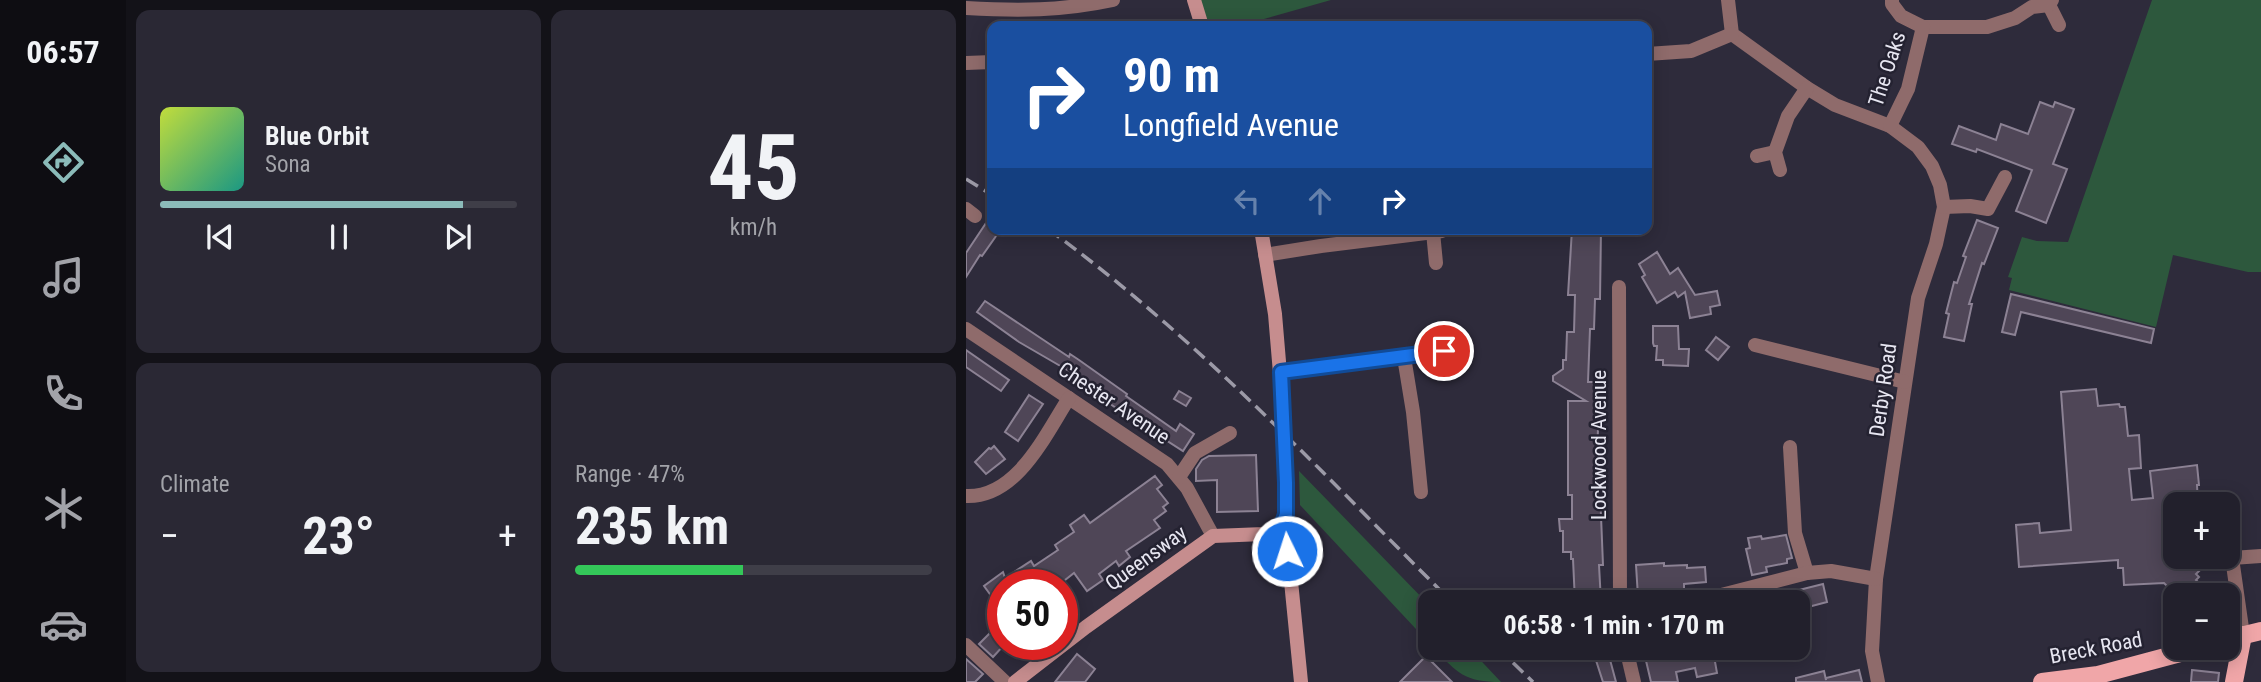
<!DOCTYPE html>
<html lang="en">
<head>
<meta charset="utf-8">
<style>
  :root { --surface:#22202c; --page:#2a2834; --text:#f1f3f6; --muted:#a2a3a9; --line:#3f3e48; --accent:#8bbbb9 }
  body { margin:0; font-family:"Roboto Condensed",sans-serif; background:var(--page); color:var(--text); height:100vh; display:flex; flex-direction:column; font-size:26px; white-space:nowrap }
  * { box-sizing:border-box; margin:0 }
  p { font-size:23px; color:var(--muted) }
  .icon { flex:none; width:38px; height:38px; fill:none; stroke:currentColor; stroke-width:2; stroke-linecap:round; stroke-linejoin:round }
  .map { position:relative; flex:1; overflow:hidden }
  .details { display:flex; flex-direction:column; gap:10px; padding:10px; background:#131218; width:840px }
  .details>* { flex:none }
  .guide { position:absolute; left:21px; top:21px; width:665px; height:214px; border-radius:14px; box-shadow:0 4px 18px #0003,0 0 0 2px var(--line); background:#1a4fa0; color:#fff; overflow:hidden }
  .buttons { position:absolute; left:1197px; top:492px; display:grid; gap:14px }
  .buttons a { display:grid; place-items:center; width:77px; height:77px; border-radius:14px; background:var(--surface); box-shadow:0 4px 18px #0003,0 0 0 2px var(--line); font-size:35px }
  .speed { position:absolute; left:21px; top:569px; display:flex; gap:14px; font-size:35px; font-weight:700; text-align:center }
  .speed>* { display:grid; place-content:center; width:91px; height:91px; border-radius:50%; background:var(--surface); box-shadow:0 4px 18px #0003,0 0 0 2px var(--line); line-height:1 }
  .speed .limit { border:10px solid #d22; background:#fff; color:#111 }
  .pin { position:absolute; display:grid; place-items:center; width:60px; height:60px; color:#fff; margin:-30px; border:4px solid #fff; border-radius:50%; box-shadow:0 2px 7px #0007 }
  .me { position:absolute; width:77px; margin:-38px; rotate:356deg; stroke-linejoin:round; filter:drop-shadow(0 0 5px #0008) }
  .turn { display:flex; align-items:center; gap:24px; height:147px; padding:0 21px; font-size:32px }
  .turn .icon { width:91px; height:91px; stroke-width:2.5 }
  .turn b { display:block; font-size:49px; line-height:60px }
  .lanes { display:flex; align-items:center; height:66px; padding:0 21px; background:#0003; justify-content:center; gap:35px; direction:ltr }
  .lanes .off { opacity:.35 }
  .big { font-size:52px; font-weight:700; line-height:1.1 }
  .details .card { flex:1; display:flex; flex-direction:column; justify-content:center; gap:10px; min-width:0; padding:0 24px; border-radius:14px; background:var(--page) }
  .details .dial { align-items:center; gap:0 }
  .dial b { font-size:91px; line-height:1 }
  .song { display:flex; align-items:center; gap:21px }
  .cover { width:84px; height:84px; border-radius:10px; background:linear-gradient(135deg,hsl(70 70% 55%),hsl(170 70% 35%)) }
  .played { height:7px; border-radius:4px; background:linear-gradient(90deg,var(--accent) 85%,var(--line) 85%) }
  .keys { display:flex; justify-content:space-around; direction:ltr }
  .heat { display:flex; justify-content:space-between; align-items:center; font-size:38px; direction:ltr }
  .charge { height:10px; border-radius:5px; background:linear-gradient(90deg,#34c759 47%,var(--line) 0) }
  .details .tiles { flex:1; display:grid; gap:10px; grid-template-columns:repeat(2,1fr) }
  .trip { position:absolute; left:452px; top:590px; width:392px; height:70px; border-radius:14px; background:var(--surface); box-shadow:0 4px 18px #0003,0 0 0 2px var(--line); font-weight:700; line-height:70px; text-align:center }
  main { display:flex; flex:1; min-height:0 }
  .tabs { display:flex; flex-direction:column; width:126px; justify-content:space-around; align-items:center; background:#0e0d12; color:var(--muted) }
  .tabs .icon { width:49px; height:49px }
  .tabs .active { color:var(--accent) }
  .tabs b { font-size:32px; color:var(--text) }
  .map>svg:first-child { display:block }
</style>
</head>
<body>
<main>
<nav class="tabs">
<b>06:57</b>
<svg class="icon active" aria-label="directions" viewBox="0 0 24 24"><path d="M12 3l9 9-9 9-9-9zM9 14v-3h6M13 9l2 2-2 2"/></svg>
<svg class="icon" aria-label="music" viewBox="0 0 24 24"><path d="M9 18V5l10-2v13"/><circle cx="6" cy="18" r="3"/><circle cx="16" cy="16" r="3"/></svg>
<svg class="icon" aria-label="phone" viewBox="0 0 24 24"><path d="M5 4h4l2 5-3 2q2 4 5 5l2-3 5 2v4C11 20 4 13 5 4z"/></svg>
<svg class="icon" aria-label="climate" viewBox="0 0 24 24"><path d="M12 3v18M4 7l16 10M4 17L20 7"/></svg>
<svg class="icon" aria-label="car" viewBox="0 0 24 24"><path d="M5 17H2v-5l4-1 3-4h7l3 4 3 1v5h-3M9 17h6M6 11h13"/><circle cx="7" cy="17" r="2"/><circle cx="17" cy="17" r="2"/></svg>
</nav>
<section class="details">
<div class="tiles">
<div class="card">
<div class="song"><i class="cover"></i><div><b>Blue Orbit</b><p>Sona</p></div></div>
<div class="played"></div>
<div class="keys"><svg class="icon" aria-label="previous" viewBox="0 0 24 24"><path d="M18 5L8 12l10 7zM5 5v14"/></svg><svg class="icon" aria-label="pause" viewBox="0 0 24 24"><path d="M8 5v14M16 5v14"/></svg><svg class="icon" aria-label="next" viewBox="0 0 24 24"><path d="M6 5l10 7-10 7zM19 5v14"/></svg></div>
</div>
<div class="card dial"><b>45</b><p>km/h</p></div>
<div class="card"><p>Climate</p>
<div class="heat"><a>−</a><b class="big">23°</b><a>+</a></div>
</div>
<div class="card"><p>Range · 47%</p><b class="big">235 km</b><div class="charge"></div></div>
</div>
</section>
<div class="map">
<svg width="1295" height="682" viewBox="0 0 1295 682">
  <rect width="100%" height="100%" fill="#2e2b3b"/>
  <g fill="#2d583d">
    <polygon points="228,0 365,0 273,26 236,26"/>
    <polygon points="1186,0 1295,0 1295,272 1282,272 1207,255 1190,327 1043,290 1046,278 1042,277 1056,237 1071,241 1102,242"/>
    <polygon points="333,471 464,606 464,644 334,505"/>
    <path d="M467,648H503L535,682C498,682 492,673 467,648Z"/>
  </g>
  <g fill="#4f4657" stroke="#8c8294" stroke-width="2">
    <polygon points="1074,102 1087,107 1089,102 1108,109 1087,164 1101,169 1080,223 1050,211 1066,170 1011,149 1010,152 986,144 993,126 1030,140 1035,124 1062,134"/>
    <polygon points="26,214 26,229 35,229 16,256 14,255 0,277 0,253"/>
    <polygon points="1011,220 1032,228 1018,264 1016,263 1003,304 1006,304 998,341 978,337 983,314 980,313 988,282 991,283 1000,257 997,256"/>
    <polygon points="606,229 635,229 634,299 629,299 628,329 624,329 622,382 634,382 631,453 636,453 636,467 633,467 637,565 633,565 635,602 609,602 607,559 605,559 605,552 597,552 597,531 594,531 593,519 606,519 606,495 602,495 602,401 620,401 587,381 587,376 597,369 597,360 600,360 601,332 608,332 609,295 602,295"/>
    <polygon points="691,252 704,274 712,268 729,295 751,291 754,305 744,307 745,314 724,318 719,292 712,297 709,292 691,303 676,277 679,275 673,264"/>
    <polygon points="1045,294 1188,329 1185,343 1055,312 1049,335 1036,332"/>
    <polygon points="19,301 103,357 104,354 113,360 161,394 160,396 210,431 214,424 228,434 217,451 153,410 134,397 137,393 115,378 53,342 11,312"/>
    <polygon points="687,326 712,326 713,349 723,349 722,366 697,365 697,360 690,360 691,346 688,346 687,343"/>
    <polygon points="750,337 763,347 752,360 740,350"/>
    <polygon points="0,350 43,380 35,391 0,367"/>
    <polygon points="1130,389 1132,406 1153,404 1154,407 1159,407 1162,436 1173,435 1175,468 1163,469 1166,500 1187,498 1184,471 1231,465 1233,485 1231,485 1232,504 1209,504 1209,556 1229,556 1233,564 1229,568 1233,571 1230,574 1233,577 1230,580 1233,583 1230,586 1233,589 1228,595 1210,595 1198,583 1158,585 1157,568 1152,568 1152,560 1053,567 1050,525 1073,523 1074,533 1105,530 1095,392"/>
    <polygon points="213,391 225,398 220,406 208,399"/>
    <polygon points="63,395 77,404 52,441 39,432"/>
    <polygon points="28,446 39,459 20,474 9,462 23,448 25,449"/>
    <polygon points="290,455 292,511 251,512 251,480 230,481 230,469 236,460 243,456"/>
    <polygon points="189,476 196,485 191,489 202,503 197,507 200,511 188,520 194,528 160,551 164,557 153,566 150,561 133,574 137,580 121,591 108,573 94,584 37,584 37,612 18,586 37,572 39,578 65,561 68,566 92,550 89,545 108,532 104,525 118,515 124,523"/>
    <polygon points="820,535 826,558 821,559 821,563 800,567 801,572 786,575 780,549 784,548 782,538 795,536 796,539"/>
    <polygon points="698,563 698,566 721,565 721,568 739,567 740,582 718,584 718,589 697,590 697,595 672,597 670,565"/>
    <polygon points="857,584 861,602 831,610 831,602 802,602 801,598"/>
    <polygon points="25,632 38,645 27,657 13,644"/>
    <polygon points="626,648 651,648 651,654 643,656 650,682 637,682"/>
    <polygon points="677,648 737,648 739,657 748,656 751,673 731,677 729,668 710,672 712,682 685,682"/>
    <polygon points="111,654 129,669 119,682 89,682"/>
    <polygon points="460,656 486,682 434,682"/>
    <polygon points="0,659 17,674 9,682 0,682"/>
    <polygon points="893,670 896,682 830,682 830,678 858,671 860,680 860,678"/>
    <polygon points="1226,670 1253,673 1252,682 1225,682"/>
  </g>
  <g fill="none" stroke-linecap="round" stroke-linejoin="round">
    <g stroke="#8f6b6b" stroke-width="14">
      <polyline points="762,0 766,34 841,88 869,105 924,126 952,147 966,166 974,185 978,207 970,244 952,298 910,579 906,651 912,682"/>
      <polyline points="1083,5 1093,25"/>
      <path d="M0,8C52,11 96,11 147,0"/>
      <polyline points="957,27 1021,27 1049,18 1066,7 1083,5 1086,0"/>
      <polyline points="681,54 725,51 766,34"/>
      <polyline points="0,63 26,62"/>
      <polyline points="924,126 942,89 957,27 935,16 926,4 926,0"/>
      <polyline points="791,156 809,152"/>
      <polyline points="814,170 809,152 822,116 841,88"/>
      <polyline points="978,207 1004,206 1022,209 1039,177"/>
      <polyline points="0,209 9,216"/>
      <polyline points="467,232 470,263"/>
      <polyline points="299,255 355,246 476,231"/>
      <polyline points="653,287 654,602"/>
      <polyline points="0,329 201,464 221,488 247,536"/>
      <polyline points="789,345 939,382"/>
      <polyline points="438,357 447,412 455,492"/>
      <polyline points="315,372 499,349"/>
      <polyline points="824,447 829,533 841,573"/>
      <polyline points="213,477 229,453 264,433"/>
      <path d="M0,496C51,498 79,435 103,398"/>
      <polyline points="1262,545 1266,558 1277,635"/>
      <polyline points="1266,558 1295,556"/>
      <polyline points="728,602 841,573 865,571 910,579"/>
      <polyline points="0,645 39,682"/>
      <polyline points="660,648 668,682"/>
    </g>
    <g stroke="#c68d8e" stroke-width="14">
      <polyline points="228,0 236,26"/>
      <polyline points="295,229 309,314 317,409"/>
      <polyline points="320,458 320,514 315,526 322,551 335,682"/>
      <polyline points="49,682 120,627 247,536 298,534 315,526"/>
    </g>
    <g stroke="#f0a6a8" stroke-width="18">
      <polyline points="1262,639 1295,631"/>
      <polyline points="1076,682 1132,675 1233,648"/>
      <polyline points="1268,682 1277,635"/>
    </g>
    <g stroke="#9c9aa7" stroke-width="3.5" stroke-dasharray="14 7" stroke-linecap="butt">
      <polyline points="0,179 26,195"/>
      <path d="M82,229C231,337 356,473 486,602"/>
      <polyline points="532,648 567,682"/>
    </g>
    <polyline stroke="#c68d8e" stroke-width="14" points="317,409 320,458"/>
  </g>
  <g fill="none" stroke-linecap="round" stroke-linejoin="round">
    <defs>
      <polyline id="route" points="321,551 316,526 320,514 320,483 315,372 478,351"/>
    </defs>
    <use href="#route" stroke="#114b97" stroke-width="18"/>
    <use href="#route" stroke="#1a73e8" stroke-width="12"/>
  </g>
  <g text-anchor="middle" stroke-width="5" stroke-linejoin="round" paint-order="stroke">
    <g font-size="21" fill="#e7e6f1" stroke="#242231">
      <text transform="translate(921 69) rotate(-72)" y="7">The Oaks</text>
      <text transform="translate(917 390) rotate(-82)" y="7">Derby Road</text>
      <text transform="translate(148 403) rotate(34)" y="7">Chester Avenue</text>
      <text transform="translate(633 445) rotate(-90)" y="7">Lockwood Avenue</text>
      <text transform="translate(180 558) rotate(-36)" y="7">Queensway</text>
      <text transform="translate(1130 648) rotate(-11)" y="7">Breck Road</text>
    </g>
  </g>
</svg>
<div class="buttons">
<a>+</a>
<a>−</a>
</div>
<div class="speed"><div class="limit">50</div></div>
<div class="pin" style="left:478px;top:351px;background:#d93025"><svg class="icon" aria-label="arrive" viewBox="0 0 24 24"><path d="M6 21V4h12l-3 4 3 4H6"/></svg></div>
<svg class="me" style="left:321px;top:551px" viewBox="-20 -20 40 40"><circle r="17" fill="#1a73e8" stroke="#fff" stroke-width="3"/><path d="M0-11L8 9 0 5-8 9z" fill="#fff"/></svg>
<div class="trip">06:58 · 1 min · 170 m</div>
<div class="guide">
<div class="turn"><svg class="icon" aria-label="right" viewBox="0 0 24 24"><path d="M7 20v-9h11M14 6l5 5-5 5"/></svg><div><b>90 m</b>Longfield Avenue</div></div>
<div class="lanes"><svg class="icon off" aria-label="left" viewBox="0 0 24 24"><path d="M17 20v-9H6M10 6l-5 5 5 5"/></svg><svg class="icon off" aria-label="ahead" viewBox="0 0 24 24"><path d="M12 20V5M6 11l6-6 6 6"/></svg><svg class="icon" aria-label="right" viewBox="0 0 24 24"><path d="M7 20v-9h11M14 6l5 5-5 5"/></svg></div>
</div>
</div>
</main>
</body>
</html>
